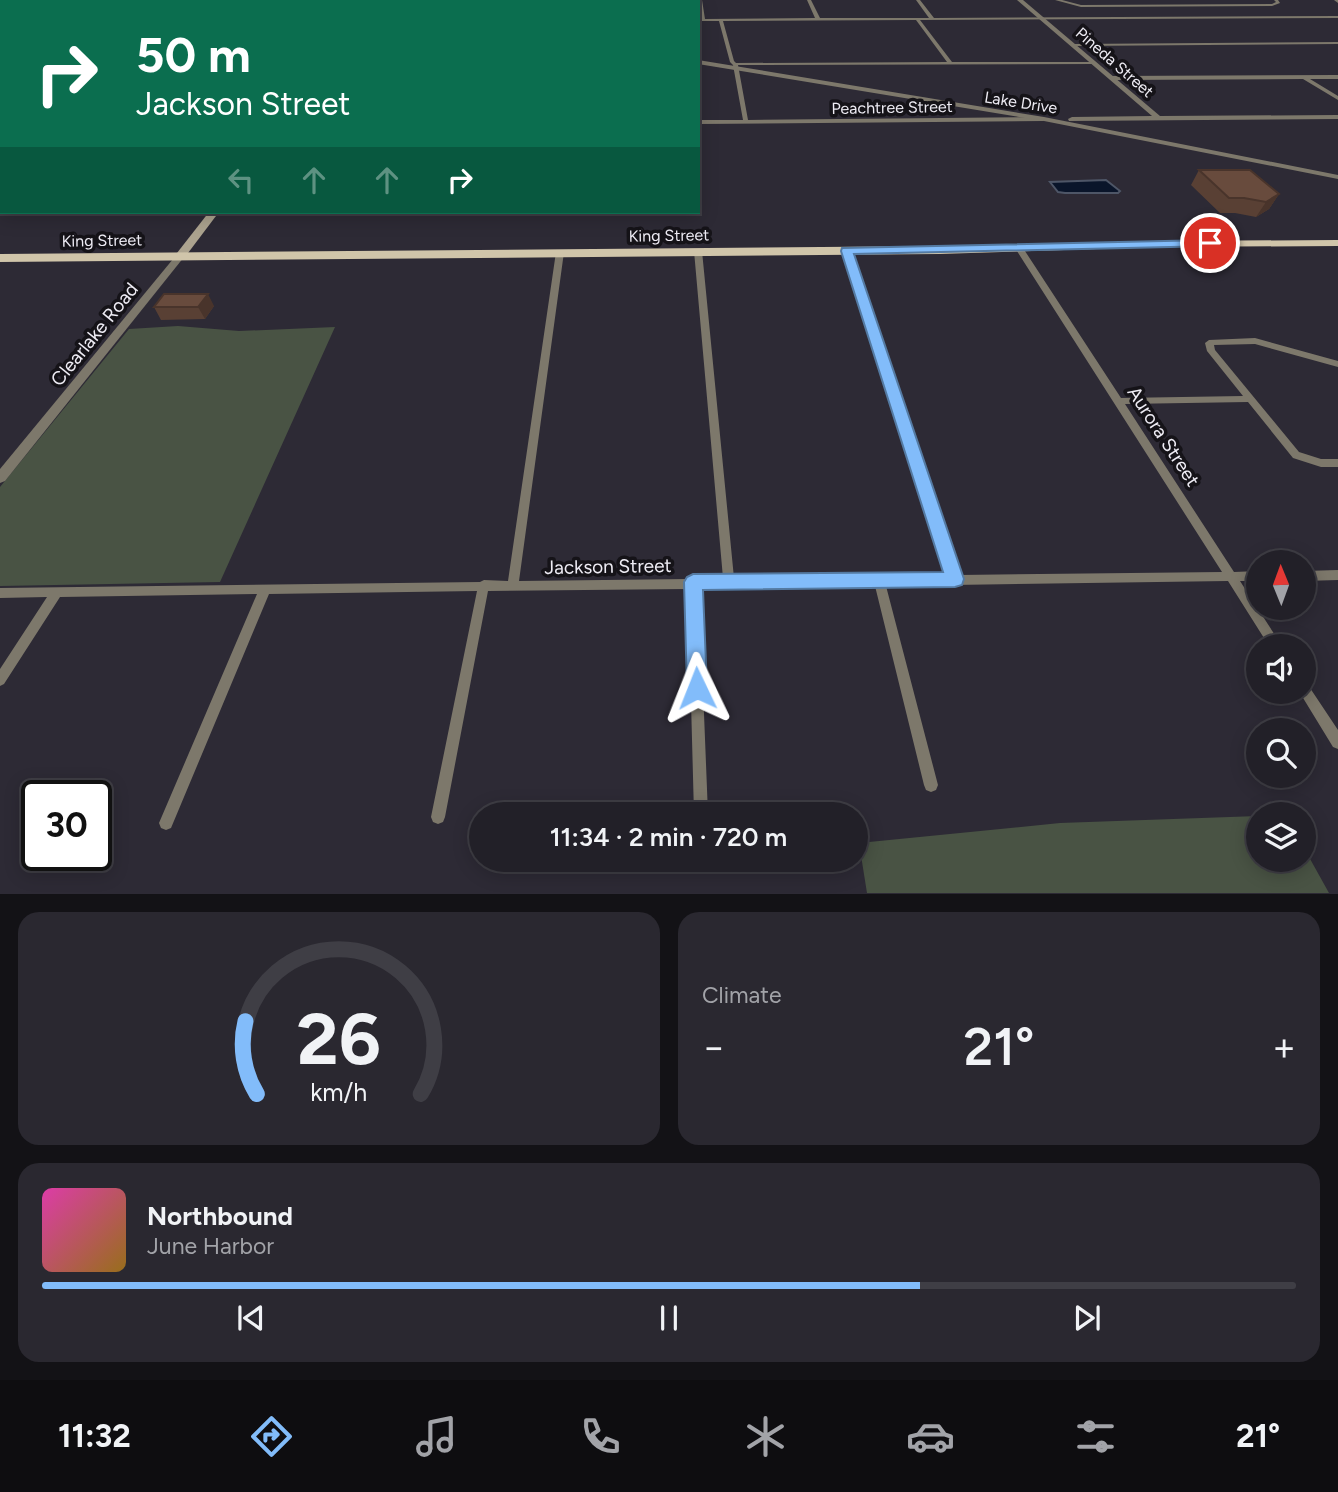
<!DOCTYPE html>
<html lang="en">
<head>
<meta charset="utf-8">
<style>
  :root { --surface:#222028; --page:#2a2830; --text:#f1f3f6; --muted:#a2a3a8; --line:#3f3e45; --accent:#82bcfa }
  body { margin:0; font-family:Figtree,sans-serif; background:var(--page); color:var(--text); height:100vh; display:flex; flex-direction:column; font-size:26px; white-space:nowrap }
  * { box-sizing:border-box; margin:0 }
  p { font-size:23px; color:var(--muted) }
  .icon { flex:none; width:38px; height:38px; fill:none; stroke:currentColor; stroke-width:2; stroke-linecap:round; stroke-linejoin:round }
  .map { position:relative; height:894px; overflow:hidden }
  .panel { display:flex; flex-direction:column; gap:18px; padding:18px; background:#131216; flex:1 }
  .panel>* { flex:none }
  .top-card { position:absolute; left:0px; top:0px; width:700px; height:214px; box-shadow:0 4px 18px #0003,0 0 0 2px var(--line); background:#0b6e4f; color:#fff; overflow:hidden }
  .needle { width:46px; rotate:359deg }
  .fabs { position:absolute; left:1246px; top:550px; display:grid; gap:14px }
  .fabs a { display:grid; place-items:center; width:70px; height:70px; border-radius:50%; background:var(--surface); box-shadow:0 4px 18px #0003,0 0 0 2px var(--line); font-size:35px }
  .speed { position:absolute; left:21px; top:780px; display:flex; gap:14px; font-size:35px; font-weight:700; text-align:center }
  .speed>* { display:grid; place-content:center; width:91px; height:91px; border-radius:50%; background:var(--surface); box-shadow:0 4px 18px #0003,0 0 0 2px var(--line); line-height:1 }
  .speed .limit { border:4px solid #111; border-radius:10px; background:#fff; color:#111 }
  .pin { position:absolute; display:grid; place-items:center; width:60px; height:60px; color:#fff; margin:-30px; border:4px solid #fff; border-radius:50%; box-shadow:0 2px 7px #0007 }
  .me { position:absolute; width:77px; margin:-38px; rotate:358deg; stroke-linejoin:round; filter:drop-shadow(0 0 5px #0008) }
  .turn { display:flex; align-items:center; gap:24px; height:147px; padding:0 21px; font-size:32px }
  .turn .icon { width:91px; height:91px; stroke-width:2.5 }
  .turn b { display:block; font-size:49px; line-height:60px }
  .lanes { display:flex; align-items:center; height:66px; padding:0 21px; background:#0003; justify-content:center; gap:35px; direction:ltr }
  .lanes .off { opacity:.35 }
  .big { font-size:52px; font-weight:600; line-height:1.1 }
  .panel .tile { flex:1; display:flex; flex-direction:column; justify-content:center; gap:10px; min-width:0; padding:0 24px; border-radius:21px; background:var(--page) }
  .panel .dial { align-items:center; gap:0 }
  .dial svg { height:182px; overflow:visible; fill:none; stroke:var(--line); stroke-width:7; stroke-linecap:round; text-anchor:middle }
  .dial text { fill:var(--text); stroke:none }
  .song { display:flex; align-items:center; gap:21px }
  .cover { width:84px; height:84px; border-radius:10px; background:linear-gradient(135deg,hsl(320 70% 55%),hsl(40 70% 35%)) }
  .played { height:7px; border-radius:4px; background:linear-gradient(90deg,var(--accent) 70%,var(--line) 70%) }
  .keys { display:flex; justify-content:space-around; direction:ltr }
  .heat { display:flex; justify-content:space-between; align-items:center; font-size:38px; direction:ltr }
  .panel .tiles { flex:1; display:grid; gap:18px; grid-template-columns:1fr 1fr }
  .tile:last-child { grid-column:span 2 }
  .trip { position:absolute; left:469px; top:802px; width:399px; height:70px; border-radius:35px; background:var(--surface); box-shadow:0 4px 18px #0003,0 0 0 2px var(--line); font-weight:600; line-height:70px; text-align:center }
  .tab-bar { display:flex; height:112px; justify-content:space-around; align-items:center; background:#0e0d10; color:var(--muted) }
  .tab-bar .icon { width:49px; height:49px }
  .tab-bar .active { color:var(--accent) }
  .tab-bar b { font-size:32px; color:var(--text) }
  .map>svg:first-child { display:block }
</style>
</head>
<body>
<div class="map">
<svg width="1338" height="894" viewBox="0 0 1338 894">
  <rect width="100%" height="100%" fill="#2d2a35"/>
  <g fill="#495344">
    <polygon points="178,326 239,331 335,327 220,582 0,586 0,487 129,329"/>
    <polygon points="1258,816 1258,859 1304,859 1304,848 1329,893 867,893 859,843 1060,823"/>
  </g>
  <polygon fill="#0a152a" stroke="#4e5667" stroke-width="2" points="1106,180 1120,191 1118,193 1065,193 1058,192 1050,182"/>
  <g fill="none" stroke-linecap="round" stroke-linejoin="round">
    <g fill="#7d786b" fill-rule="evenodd">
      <path d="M698,0H702L705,19L815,18L807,0H811L820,18H929L916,0H920L934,18L1338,16V18L920,20L952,62H1094L1096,63L1094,64L738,65L748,120L1043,117L1046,119L1043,121L698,124V120H743L733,65L730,62L719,21H698V19H701ZM916,20L947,62L736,63L734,61L723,21Z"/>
      <polygon points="1055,0 1062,0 1081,5 1272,4 1276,2 1274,0 1278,0 1280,3 1272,6 1081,7"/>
      <polygon points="1338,42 1338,44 1074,46 1072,45 1074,44"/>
      <polygon points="1338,75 1338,79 1310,79 1338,96 1338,100 1303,79 1112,80 1109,78 1112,76"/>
      <polygon points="1016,246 1022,246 1023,248 1121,398 1243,396 1207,351 1205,343 1209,340 1255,338 1338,361 1338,367 1255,344 1214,345 1215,350 1299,452 1321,459 1338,459 1338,467 1321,467 1293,458 1248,402 1125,404 1234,572 1258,571 1258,581 1240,581 1282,646 1269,646 1228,581 886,586 938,785 936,790 931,792 926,790 924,785 875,586 699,588 708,814 694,814 688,589 488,591 445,817 443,822 438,824 433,822 431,817 477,591 269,594 171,828 166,830 161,828 159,823 257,594 60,597 4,684 0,686 0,669 47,597 0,598 0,588 480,582 484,580 508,581 556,252 560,250 564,252 519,581 689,579 693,577 697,579 723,578 694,251 698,249 702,251 734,578 948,575 843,251 847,249 851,251 959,575 1222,572 1015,248"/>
      <polygon points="1338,570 1338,580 1304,581 1304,571"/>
      <polygon points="1304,683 1308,685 1338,730 1338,749 1333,747 1300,693 1299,691 1304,691"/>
    </g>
    <g fill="#7d786b" fill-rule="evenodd">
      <polygon points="1017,0 1023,0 1160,116 1338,115 1338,119 1069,121 1068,119 1072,117 1152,116"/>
      <polygon points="1334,0 1338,0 1338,3"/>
      <rect x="0" y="24" width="2" height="4"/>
      <polygon points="698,60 1044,117 1338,175 1338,179 1044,121 698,64"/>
      <polygon points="181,252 184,253 184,257 5,481 0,483 0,469 178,253"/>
    </g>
    <g fill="#aca38f" fill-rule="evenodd">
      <polygon points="378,0 384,0 377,2"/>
      <polygon points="209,212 219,212 185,257 177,257 177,253"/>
    </g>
    <polygon fill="#d0c5aa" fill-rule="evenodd" points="1338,240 1338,246 1161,247 939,254 0,262 0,254 939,246 1161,241"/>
  </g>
  <g fill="#594034">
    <polygon points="1199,170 1279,194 1269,209 1256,217 1235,213 1220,213 1191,185"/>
    <polygon points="214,306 205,319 161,320 154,307"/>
  </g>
  <g fill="#49342b">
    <polygon points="1279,194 1269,209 1256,217 1266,202"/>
    <polygon points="208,294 214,306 205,319 198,307"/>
  </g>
  <g fill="#684b3d" stroke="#49342b" stroke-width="2">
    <polygon points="1199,170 1250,170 1279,194 1266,202 1244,198 1229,198"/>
    <polygon points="164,294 208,294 198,307 154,307"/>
  </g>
  <polygon fill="#82bcfa" stroke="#547aa2" stroke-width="2" points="1210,240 1216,243 1214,246 854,254 964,579 962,585 955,587 703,590 707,688 704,695 697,698 690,695 687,688 684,582 687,577 693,574 943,572 841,251 842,248"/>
  <g text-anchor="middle" stroke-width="7" stroke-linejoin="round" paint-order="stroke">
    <g font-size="16" fill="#eeecf4" stroke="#151318">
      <text transform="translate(1115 62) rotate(41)" y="6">Pineda Street</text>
      <text transform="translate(1021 102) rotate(9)" y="6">Lake Drive</text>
      <text transform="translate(892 107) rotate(-1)" y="6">Peachtree Street</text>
      <text transform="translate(669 235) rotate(-1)" y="6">King Street</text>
      <text transform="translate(102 240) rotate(-1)" y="6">King Street</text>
    </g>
    <g font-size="19" fill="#eeecf4" stroke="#151318">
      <text transform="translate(94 334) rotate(-51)" y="7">Clearlake Road</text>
      <text transform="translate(1164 436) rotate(57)" y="7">Aurora Street</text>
      <text transform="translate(608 566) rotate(-1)" y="7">Jackson Street</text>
    </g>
  </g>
</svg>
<div class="fabs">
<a><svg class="needle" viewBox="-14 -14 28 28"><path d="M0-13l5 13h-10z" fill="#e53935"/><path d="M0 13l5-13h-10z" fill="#a2a3a8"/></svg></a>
<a><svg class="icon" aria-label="sound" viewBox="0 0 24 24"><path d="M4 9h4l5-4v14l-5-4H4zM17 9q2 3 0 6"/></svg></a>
<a><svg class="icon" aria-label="search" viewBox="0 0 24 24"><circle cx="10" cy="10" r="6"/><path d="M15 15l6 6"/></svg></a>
<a><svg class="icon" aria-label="layers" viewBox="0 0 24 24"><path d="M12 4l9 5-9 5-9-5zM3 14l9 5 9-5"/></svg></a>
</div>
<div class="speed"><div class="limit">30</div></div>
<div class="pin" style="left:1210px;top:243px;background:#d93025"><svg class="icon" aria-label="arrive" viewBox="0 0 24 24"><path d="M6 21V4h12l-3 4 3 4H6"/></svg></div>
<svg class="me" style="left:697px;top:688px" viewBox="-20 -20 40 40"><path d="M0-17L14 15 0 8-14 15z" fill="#82bcfa" stroke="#fff" stroke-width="4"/></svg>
<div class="trip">11:34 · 2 min · 720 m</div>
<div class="top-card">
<div class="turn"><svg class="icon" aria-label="right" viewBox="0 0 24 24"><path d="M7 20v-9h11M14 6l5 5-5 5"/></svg><div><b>50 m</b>Jackson Street</div></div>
<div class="lanes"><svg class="icon off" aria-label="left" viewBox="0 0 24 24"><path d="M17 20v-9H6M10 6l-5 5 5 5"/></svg><svg class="icon off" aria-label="ahead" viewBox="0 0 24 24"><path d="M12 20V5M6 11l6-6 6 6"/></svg><svg class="icon off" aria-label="ahead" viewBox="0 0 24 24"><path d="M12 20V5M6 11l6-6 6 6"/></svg><svg class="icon" aria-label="right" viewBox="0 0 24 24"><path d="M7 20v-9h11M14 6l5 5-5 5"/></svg></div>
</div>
</div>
<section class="panel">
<div class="tiles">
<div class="tile dial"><svg viewBox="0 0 100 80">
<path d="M14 69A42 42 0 1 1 86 69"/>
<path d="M14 69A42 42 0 0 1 9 37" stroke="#82bcfa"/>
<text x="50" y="56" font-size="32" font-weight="700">26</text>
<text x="50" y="72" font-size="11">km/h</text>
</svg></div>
<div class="tile"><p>Climate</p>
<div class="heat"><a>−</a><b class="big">21°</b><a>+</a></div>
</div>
<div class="tile">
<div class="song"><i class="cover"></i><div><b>Northbound</b><p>June Harbor</p></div></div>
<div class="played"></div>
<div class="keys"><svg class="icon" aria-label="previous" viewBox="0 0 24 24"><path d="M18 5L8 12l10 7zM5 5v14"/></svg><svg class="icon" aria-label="pause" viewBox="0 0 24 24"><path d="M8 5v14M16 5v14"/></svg><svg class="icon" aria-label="next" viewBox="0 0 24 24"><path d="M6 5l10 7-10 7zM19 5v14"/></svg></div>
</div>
</div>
</section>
<nav class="tab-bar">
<b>11:32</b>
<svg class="icon active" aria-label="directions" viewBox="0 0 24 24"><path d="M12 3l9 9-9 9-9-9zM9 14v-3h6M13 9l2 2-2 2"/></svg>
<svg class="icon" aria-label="music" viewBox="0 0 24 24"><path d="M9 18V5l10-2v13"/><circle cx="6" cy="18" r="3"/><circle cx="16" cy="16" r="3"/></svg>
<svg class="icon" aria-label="phone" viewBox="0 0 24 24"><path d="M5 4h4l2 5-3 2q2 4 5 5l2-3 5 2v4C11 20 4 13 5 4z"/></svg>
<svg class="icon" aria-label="climate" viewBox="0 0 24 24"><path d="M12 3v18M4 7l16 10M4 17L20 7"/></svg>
<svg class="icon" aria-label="car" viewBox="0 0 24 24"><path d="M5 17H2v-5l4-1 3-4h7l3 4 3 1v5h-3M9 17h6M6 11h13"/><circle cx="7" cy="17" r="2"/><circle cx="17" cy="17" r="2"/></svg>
<svg class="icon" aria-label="filters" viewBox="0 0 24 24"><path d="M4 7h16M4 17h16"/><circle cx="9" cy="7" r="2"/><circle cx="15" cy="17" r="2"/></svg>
<b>21°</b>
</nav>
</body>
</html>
